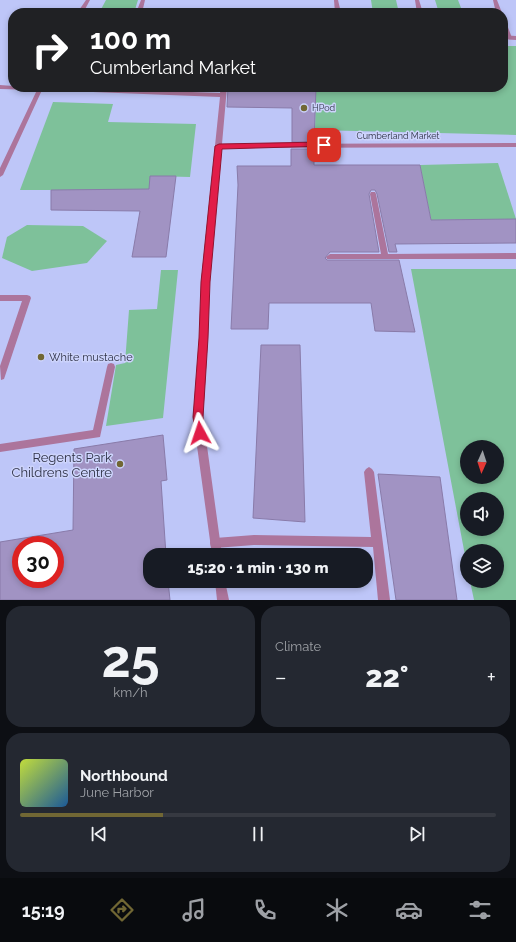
<!DOCTYPE html>
<html lang="en">
<head>
<meta charset="utf-8">
<style>
  :root { --surface:#171b24; --page:#242831; --text:#f1f3f6; --muted:#9ea1a6; --line:#363941; --accent:#716734 }
  body { margin:0; font-family:Raleway,sans-serif; background:var(--page); color:var(--text); height:100vh; display:flex; flex-direction:column; font-size:15px; white-space:nowrap }
  * { box-sizing:border-box; margin:0 }
  p { font-size:13px; color:var(--muted) }
  .icon { flex:none; width:22px; height:22px; fill:none; stroke:currentColor; stroke-width:2; stroke-linecap:round; stroke-linejoin:round }
  .map { position:relative; height:600px; overflow:hidden }
  .drawer { display:flex; flex-direction:column; gap:6px; padding:6px; background:#0d0f14; flex:1 }
  .drawer>* { flex:none }
  .guide { position:absolute; left:8px; top:8px; width:500px; height:84px; border-radius:16px; box-shadow:0 2px 6px #0003; background:#202124; color:#fff; overflow:hidden }
  .needle { width:26px; rotate:183deg }
  .buttons { position:absolute; left:460px; top:440px; display:grid; gap:8px }
  .buttons a { display:grid; place-items:center; width:44px; height:44px; border-radius:50%; background:var(--surface); box-shadow:0 2px 6px #0003; font-size:20px }
  .speed { position:absolute; left:12px; top:536px; display:flex; gap:8px; font-size:20px; font-weight:700; text-align:center }
  .speed>* { display:grid; place-content:center; width:52px; height:52px; border-radius:50%; background:var(--surface); box-shadow:0 2px 6px #0003; line-height:1 }
  .speed .limit { border:6px solid #d22; background:#fff; color:#111 }
  .pin { position:absolute; display:grid; place-items:center; width:34px; height:34px; color:#fff; margin:-17px; border-radius:8px; box-shadow:0 2px 6px #0006 }
  .me { position:absolute; width:44px; margin:-22px; rotate:355deg; stroke-linejoin:round; filter:drop-shadow(0 0 3px #0008) }
  .turn { display:flex; align-items:center; gap:14px; height:84px; padding:0 16px; font-size:18px }
  .turn .icon { width:52px; height:52px; stroke-width:2.5 }
  .turn b { display:block; font-size:28px; line-height:34px }
  .big { font-size:30px; font-weight:800; line-height:1.1 }
  .drawer .widget { flex:1; display:flex; flex-direction:column; justify-content:center; gap:6px; min-width:0; padding:0 14px; border-radius:16px; background:var(--page) }
  .drawer .dial { align-items:center; gap:0 }
  .dial b { font-size:52px; line-height:1 }
  .song { display:flex; align-items:center; gap:12px }
  .cover { width:48px; height:48px; border-radius:6px; background:linear-gradient(135deg,hsl(70 70% 55%),hsl(210 70% 35%)) }
  .played { height:4px; border-radius:2px; background:linear-gradient(90deg,var(--accent) 30%,var(--line) 30%) }
  .keys { display:flex; justify-content:space-around; direction:ltr }
  .heat { display:flex; justify-content:space-between; align-items:center; font-size:22px; direction:ltr }
  .drawer .tiles { flex:1; display:grid; gap:6px; grid-template-columns:1fr 1fr }
  .widget:last-child { grid-column:span 2 }
  .trip { position:absolute; left:143px; top:548px; width:230px; height:40px; border-radius:16px; background:var(--surface); box-shadow:0 2px 6px #0003; font-weight:800; line-height:40px; text-align:center }
  .tab-bar { display:flex; height:64px; justify-content:space-around; align-items:center; background:#090b0e; color:var(--muted) }
  .tab-bar .icon { width:28px; height:28px }
  .tab-bar .selected { color:var(--accent) }
  .tab-bar b { font-size:18px; color:var(--text) }
  .map>svg:first-child { display:block }
</style>
</head>
<body>
<div class="map">
<svg width="516" height="600" viewBox="0 0 516 600">
  <rect width="100%" height="100%" fill="#bec6f8"/>
  <g fill="#7ec19a" fill-rule="evenodd">
    <polygon points="106,0 138,0 134,13 99,13"/>
    <polygon points="371,0 396,0 399,13 373,13"/>
    <polygon points="435,0 458,0 463,13 439,13"/>
    <polygon points="503,46 516,46 516,135 315,130 316,87 503,87"/>
    <polygon points="53,102 113,104 108,122 196,124 190,177 151,176 149,192 135,190 20,190"/>
    <polygon points="498,163 516,219 431,220 420,165"/>
    <polygon points="27,225 83,226 107,241 87,263 32,271 2,258 7,237"/>
    <path d="M411,269H516V600H474L470,581H497V551H467V566ZM467,447H497V477H467ZM467,499H497V529H467Z"/>
    <polygon points="161,270 178,270 163,418 106,426 116,365 125,363 129,310 157,309"/>
  </g>
  <g fill="#a193c3" stroke="#897ba9" fill-rule="evenodd">
    <polygon points="228,87 316,87 314,142 292,142 292,108 227,107"/>
    <polygon points="291,149 314,149 314,165 420,165 431,220 516,219 516,243 395,244 397,252 389,252 377,194 375,190 371,190 369,194 379,252 330,252 325,258 327,260 399,260 415,332 375,331 371,303 269,303 268,329 231,329 238,185 237,166 291,166"/>
    <polygon points="150,176 176,176 166,257 132,257 140,211 51,210 51,190 149,189"/>
    <polygon points="261,345 300,345 305,522 253,518"/>
    <path d="M163,435L167,480L161,481L166,555H150V581H168L170,600H0V542L73,530L74,449ZM21,545H55V579H21Z"/>
    <polygon points="378,474 440,477 457,600 396,600"/>
  </g>
  <g fill="none" stroke-linecap="round" stroke-linejoin="round">
    <g fill="#ac759c" fill-rule="evenodd">
      <polygon points="141,0 145,0 142,13 136,13"/>
      <polygon points="334,0 338,0 341,13 335,13"/>
      <polygon points="493,0 497,0 502,13 496,13"/>
      <polygon points="503,20 506,22 512,38 511,39 506,38 503,29"/>
      <polygon points="371,192 375,192 376,194 388,254 516,253 516,259 327,259 326,257 330,254 381,254 370,194"/>
      <polygon points="0,295 27,295 30,296 31,298 4,379 1,380 0,366 22,301 0,301"/>
      <polygon points="111,363 114,364 115,367 100,437 0,452 0,444 93,430 107,367 108,364"/>
      <polygon points="369,467 372,469 374,472 390,600 378,600 373,547 254,545 215,548 211,547 210,543 211,539 215,538 254,535 371,537 364,472 366,469"/>
    </g>
    <g fill="#ac759c" fill-rule="evenodd">
      <polygon points="86,0 90,0 83,13 77,13"/>
      <polygon points="415,0 419,0 423,13 417,13"/>
      <polygon points="503,35 516,36 516,40 503,39"/>
      <polygon points="0,85 13,86 13,87 49,87 220,93 221,87 227,87 222,144 516,143 516,147 221,148 209,282 208,338 203,417 222,555 212,555 193,417 200,338 201,282 220,97 42,90 3,175 0,177 0,168 37,90 0,89"/>
      <polygon points="215,581 225,581 229,600 217,600"/>
    </g>
  </g>
  <polygon fill="#e11d48" stroke="#92132f" points="324,142 327,145 326,146 222,149 210,282 208,338 203,417 205,433 204,436 200,437 196,436 193,417 199,338 201,282 215,146 219,144"/>
  <g fill="#716734" stroke="#cdd4fc" stroke-width="1.5">
    <circle cx="304" cy="108" r="4"/>
    <circle cx="41" cy="357" r="4"/>
    <circle cx="120" cy="464" r="4"/>
  </g>
  <g text-anchor="middle" stroke-width="3" stroke-linejoin="round" paint-order="stroke">
    <g font-size="9" fill="#2e3145" stroke="#cdd4fc" text-anchor="start">
      <text x="312" y="111">HPod</text>
    </g>
    <g font-size="9" fill="#2e3145" stroke="#cdd4fc">
      <text x="398" y="139">Cumberland Market</text>
    </g>
    <g font-size="11" fill="#2e3145" stroke="#cdd4fc" text-anchor="start">
      <text x="49" y="361">White mustache</text>
    </g>
    <g font-size="13" fill="#2e3145" stroke="#cdd4fc" text-anchor="end">
      <text x="112" y="462">Regents Park<tspan x="112" dy="15">Childrens Centre</tspan></text>
    </g>
  </g>
</svg>
<div class="buttons">
<a><svg class="needle" viewBox="-14 -14 28 28"><path d="M0-13l5 13h-10z" fill="#e53935"/><path d="M0 13l5-13h-10z" fill="#9ea1a6"/></svg></a>
<a><svg class="icon" aria-label="sound" viewBox="0 0 24 24"><path d="M4 9h4l5-4v14l-5-4H4zM17 9q2 3 0 6"/></svg></a>
<a><svg class="icon" aria-label="layers" viewBox="0 0 24 24"><path d="M12 4l9 5-9 5-9-5zM3 14l9 5 9-5"/></svg></a>
</div>
<div class="speed"><div class="limit">30</div></div>
<div class="pin" style="left:324px;top:145px;background:#d93025"><svg class="icon" aria-label="arrive" viewBox="0 0 24 24"><path d="M6 21V4h12l-3 4 3 4H6"/></svg></div>
<svg class="me" style="left:200px;top:433px" viewBox="-20 -20 40 40"><path d="M0-17L14 15 0 8-14 15z" fill="#e11d48" stroke="#fff" stroke-width="4"/></svg>
<div class="trip">15:20 · 1 min · 130 m</div>
<div class="guide">
<div class="turn"><svg class="icon" aria-label="right" viewBox="0 0 24 24"><path d="M7 20v-9h11M14 6l5 5-5 5"/></svg><div><b>100 m</b>Cumberland Market</div></div>
</div>
</div>
<section class="drawer">
<div class="tiles">
<div class="widget dial"><b>25</b><p>km/h</p></div>
<div class="widget"><p>Climate</p>
<div class="heat"><a>−</a><b class="big">22°</b><a>+</a></div>
</div>
<div class="widget">
<div class="song"><i class="cover"></i><div><b>Northbound</b><p>June Harbor</p></div></div>
<div class="played"></div>
<div class="keys"><svg class="icon" aria-label="previous" viewBox="0 0 24 24"><path d="M18 5L8 12l10 7zM5 5v14"/></svg><svg class="icon" aria-label="pause" viewBox="0 0 24 24"><path d="M8 5v14M16 5v14"/></svg><svg class="icon" aria-label="next" viewBox="0 0 24 24"><path d="M6 5l10 7-10 7zM19 5v14"/></svg></div>
</div>
</div>
</section>
<nav class="tab-bar">
<b>15:19</b>
<svg class="icon selected" aria-label="directions" viewBox="0 0 24 24"><path d="M12 3l9 9-9 9-9-9zM9 14v-3h6M13 9l2 2-2 2"/></svg>
<svg class="icon" aria-label="music" viewBox="0 0 24 24"><path d="M9 18V5l10-2v13"/><circle cx="6" cy="18" r="3"/><circle cx="16" cy="16" r="3"/></svg>
<svg class="icon" aria-label="phone" viewBox="0 0 24 24"><path d="M5 4h4l2 5-3 2q2 4 5 5l2-3 5 2v4C11 20 4 13 5 4z"/></svg>
<svg class="icon" aria-label="climate" viewBox="0 0 24 24"><path d="M12 3v18M4 7l16 10M4 17L20 7"/></svg>
<svg class="icon" aria-label="car" viewBox="0 0 24 24"><path d="M5 17H2v-5l4-1 3-4h7l3 4 3 1v5h-3M9 17h6M6 11h13"/><circle cx="7" cy="17" r="2"/><circle cx="17" cy="17" r="2"/></svg>
<svg class="icon" aria-label="filters" viewBox="0 0 24 24"><path d="M4 7h16M4 17h16"/><circle cx="9" cy="7" r="2"/><circle cx="15" cy="17" r="2"/></svg>
</nav>
</body>
</html>
